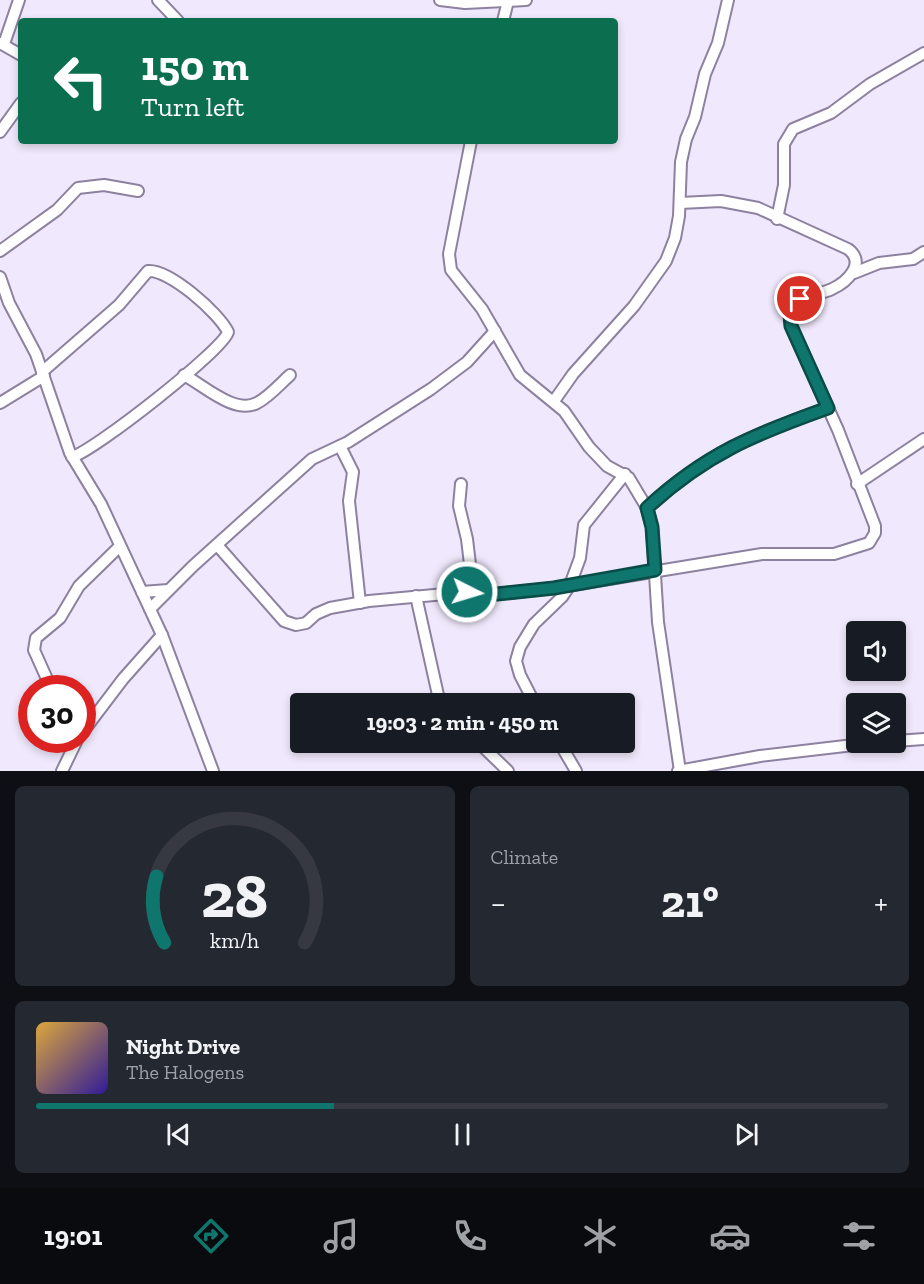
<!DOCTYPE html>
<html lang="en">
<head>
<meta charset="utf-8">
<style>
  :root { --surface:#171b24; --page:#242831; --text:#f1f3f6; --muted:#9ea1a6; --line:#363941; --accent:#0f766e }
  body { margin:0; font-family:"Zilla Slab",serif; background:var(--page); color:var(--text); height:100vh; display:flex; flex-direction:column; font-size:22px; white-space:nowrap }
  * { box-sizing:border-box; margin:0 }
  p { font-size:20px; color:var(--muted) }
  .icon { flex:none; width:33px; height:33px; fill:none; stroke:currentColor; stroke-width:2; stroke-linecap:round; stroke-linejoin:round }
  .map { position:relative; height:771px; overflow:hidden }
  .drawer { display:flex; flex-direction:column; gap:15px; padding:15px; background:#0d0f14; flex:1 }
  .drawer>* { flex:none }
  .guide { position:absolute; left:18px; top:18px; width:600px; height:126px; border-radius:6px; box-shadow:0 3px 9px #0003; background:#0b6e4f; color:#fff; overflow:hidden }
  .tools { position:absolute; left:846px; top:621px; display:grid; gap:12px }
  .tools a { display:grid; place-items:center; width:60px; height:60px; border-radius:6px; background:var(--surface); box-shadow:0 3px 9px #0003; font-size:30px }
  .speed { position:absolute; left:18px; top:675px; display:flex; gap:12px; font-size:30px; font-weight:700; text-align:center }
  .speed>* { display:grid; place-content:center; width:78px; height:78px; border-radius:50%; background:var(--surface); box-shadow:0 3px 9px #0003; line-height:1 }
  .speed .limit { border:9px solid #d22; background:#fff; color:#111 }
  .pin { position:absolute; display:grid; place-items:center; width:51px; height:51px; color:#fff; margin:-26px; border:3px solid #fff; border-radius:50%; box-shadow:0 2px 6px #0007 }
  .me { position:absolute; width:66px; margin:-33px; rotate:95deg; stroke-linejoin:round; filter:drop-shadow(0 0 4px #0008) }
  .turn { display:flex; align-items:center; gap:21px; height:126px; padding:0 24px; font-size:27px }
  .turn .icon { width:78px; height:78px; stroke-width:2.5 }
  .turn b { display:block; font-size:42px; line-height:51px }
  .big { font-size:45px; font-weight:800; line-height:1.1 }
  .drawer .tile { flex:1; display:flex; flex-direction:column; justify-content:center; gap:9px; min-width:0; padding:0 21px; border-radius:9px; background:var(--page) }
  .drawer .dial { align-items:center; gap:0 }
  .dial svg { height:156px; overflow:visible; fill:none; stroke:var(--line); stroke-width:7; stroke-linecap:round; text-anchor:middle }
  .dial text { fill:var(--text); stroke:none }
  .song { display:flex; align-items:center; gap:18px }
  .cover { width:72px; height:72px; border-radius:9px; background:linear-gradient(135deg,hsl(40 70% 55%),hsl(250 70% 35%)) }
  .played { height:6px; border-radius:3px; background:linear-gradient(90deg,var(--accent) 35%,var(--line) 35%) }
  .keys { display:flex; justify-content:space-around; direction:ltr }
  .heat { display:flex; justify-content:space-between; align-items:center; font-size:33px; direction:ltr }
  .drawer .tiles { flex:1; display:grid; gap:15px; grid-template-columns:1fr 1fr }
  .tile:last-child { grid-column:span 2 }
  .trip { position:absolute; left:290px; top:693px; width:345px; height:60px; border-radius:6px; background:var(--surface); box-shadow:0 3px 9px #0003; font-weight:800; line-height:60px; text-align:center }
  .dock { display:flex; height:96px; justify-content:space-around; align-items:center; background:#090b0e; color:var(--muted) }
  .dock .icon { width:42px; height:42px }
  .dock .selected { color:var(--accent) }
  .dock b { font-size:27px; color:var(--text) }
  .map>svg:first-child { display:block }
</style>
</head>
<body>
<div class="map">
<svg width="924" height="771" viewBox="0 0 924 771">
  <rect width="100%" height="100%" fill="#f0e9fd"/>
  <g fill="none" stroke-linecap="round" stroke-linejoin="round">
    <defs>
      <g id="minor">
        <polyline points="158,0 178,21"/>
        <polyline points="440,0 465,3 526,0"/>
        <polyline points="503,21 508,1"/>
        <polyline points="0,43 21,55"/>
        <polyline points="4,44 19,0"/>
        <polyline points="0,132 21,103"/>
        <polyline points="471,141 449,254 451,270 482,309 520,375 564,411 589,447 607,466 629,478 647,508 652,527 658,622 680,771"/>
        <polyline points="777,219 784,185 784,144 793,129 831,113 870,84 924,53"/>
        <polyline points="0,251 57,210 78,188 104,185 138,191"/>
        <polyline points="854,273 879,263 913,259 924,252"/>
        <polyline points="0,277 9,303 36,354 70,453 101,504 162,635 213,771"/>
        <path d="M42,372L119,305L148,271C169,269 219,313 228,332C223,350 94,451 72,457"/>
        <path d="M184,375C203,385 235,415 257,403C269,397 280,384 290,375"/>
        <polyline points="554,401 573,374 634,306 666,261 675,238 679,216 681,162 686,139 695,117 705,74 718,43 728,0"/>
        <polyline points="0,403 44,376"/>
        <polyline points="340,446 353,472 349,501 360,603"/>
        <polyline points="461,484 459,506 467,539 471,573 467,592"/>
        <polyline points="857,484 924,439"/>
        <path d="M647,508C705,454 754,434 827,408"/>
        <path d="M217,545L284,621L296,625L306,623L316,614L330,608L369,601L467,592L497,594L554,588L762,554H834L869,543L875,533V526L838,430L791,326L790,315L800,299C810,294 822,294 832,289C847,282 867,263 848,249L758,208L721,201L680,203"/>
        <polyline points="142,592 168,590"/>
        <polyline points="416,596 440,704"/>
        <polyline points="150,609 193,566 312,459 348,442 431,389 467,362 495,331"/>
        <polyline points="51,688 34,650 36,638 60,618 79,586 120,546"/>
        <polyline points="535,704 520,675 516,661 520,647 534,624 562,597 570,585 580,558 584,525 625,474"/>
        <polyline points="82,733 123,679 162,635"/>
        <polyline points="896,741 924,739"/>
        <polyline points="478,742 508,771"/>
        <polyline points="559,742 576,771"/>
        <polyline points="62,771 77,740"/>
        <polyline points="678,771 760,756 879,742"/>
      </g>
    </defs>
    <use href="#minor" stroke="#8d81a0" stroke-width="14"/>
    <use href="#minor" stroke="#fff" stroke-width="10"/>
  </g>
  <g fill="none" stroke-linecap="round" stroke-linejoin="round">
    <defs>
      <path id="route" d="M467,592L497,594L554,588L655,570L652,527L647,508C705,454 755,434 828,408L791,326L790,315L800,299"/>
    </defs>
    <use href="#route" stroke="#0a4d48" stroke-width="15"/>
    <use href="#route" stroke="#0f766e" stroke-width="10"/>
  </g>
</svg>
<div class="tools">
<a><svg class="icon" aria-label="sound" viewBox="0 0 24 24"><path d="M4 9h4l5-4v14l-5-4H4zM17 9q2 3 0 6"/></svg></a>
<a><svg class="icon" aria-label="layers" viewBox="0 0 24 24"><path d="M12 4l9 5-9 5-9-5zM3 14l9 5 9-5"/></svg></a>
</div>
<div class="speed"><div class="limit">30</div></div>
<div class="pin" style="left:800px;top:299px;background:#d93025"><svg class="icon" aria-label="arrive" viewBox="0 0 24 24"><path d="M6 21V4h12l-3 4 3 4H6"/></svg></div>
<svg class="me" style="left:467px;top:592px" viewBox="-20 -20 40 40"><circle r="17" fill="#0f766e" stroke="#fff" stroke-width="3"/><path d="M0-11L8 9 0 5-8 9z" fill="#fff"/></svg>
<div class="trip">19:03 · 2 min · 450 m</div>
<div class="guide">
<div class="turn"><svg class="icon" aria-label="left" viewBox="0 0 24 24"><path d="M17 20v-9H6M10 6l-5 5 5 5"/></svg><div><b>150 m</b>Turn left</div></div>
</div>
</div>
<section class="drawer">
<div class="tiles">
<div class="tile dial"><svg viewBox="0 0 100 80">
<path d="M14 69A42 42 0 1 1 86 69"/>
<path d="M14 69A42 42 0 0 1 10 35" stroke="#0f766e"/>
<text x="50" y="56" font-size="32" font-weight="700">28</text>
<text x="50" y="72" font-size="11">km/h</text>
</svg></div>
<div class="tile"><p>Climate</p>
<div class="heat"><a>−</a><b class="big">21°</b><a>+</a></div>
</div>
<div class="tile">
<div class="song"><i class="cover"></i><div><b>Night Drive</b><p>The Halogens</p></div></div>
<div class="played"></div>
<div class="keys"><svg class="icon" aria-label="previous" viewBox="0 0 24 24"><path d="M18 5L8 12l10 7zM5 5v14"/></svg><svg class="icon" aria-label="pause" viewBox="0 0 24 24"><path d="M8 5v14M16 5v14"/></svg><svg class="icon" aria-label="next" viewBox="0 0 24 24"><path d="M6 5l10 7-10 7zM19 5v14"/></svg></div>
</div>
</div>
</section>
<nav class="dock">
<b>19:01</b>
<svg class="icon selected" aria-label="directions" viewBox="0 0 24 24"><path d="M12 3l9 9-9 9-9-9zM9 14v-3h6M13 9l2 2-2 2"/></svg>
<svg class="icon" aria-label="music" viewBox="0 0 24 24"><path d="M9 18V5l10-2v13"/><circle cx="6" cy="18" r="3"/><circle cx="16" cy="16" r="3"/></svg>
<svg class="icon" aria-label="phone" viewBox="0 0 24 24"><path d="M5 4h4l2 5-3 2q2 4 5 5l2-3 5 2v4C11 20 4 13 5 4z"/></svg>
<svg class="icon" aria-label="climate" viewBox="0 0 24 24"><path d="M12 3v18M4 7l16 10M4 17L20 7"/></svg>
<svg class="icon" aria-label="car" viewBox="0 0 24 24"><path d="M5 17H2v-5l4-1 3-4h7l3 4 3 1v5h-3M9 17h6M6 11h13"/><circle cx="7" cy="17" r="2"/><circle cx="17" cy="17" r="2"/></svg>
<svg class="icon" aria-label="filters" viewBox="0 0 24 24"><path d="M4 7h16M4 17h16"/><circle cx="9" cy="7" r="2"/><circle cx="15" cy="17" r="2"/></svg>
</nav>
</body>
</html>
